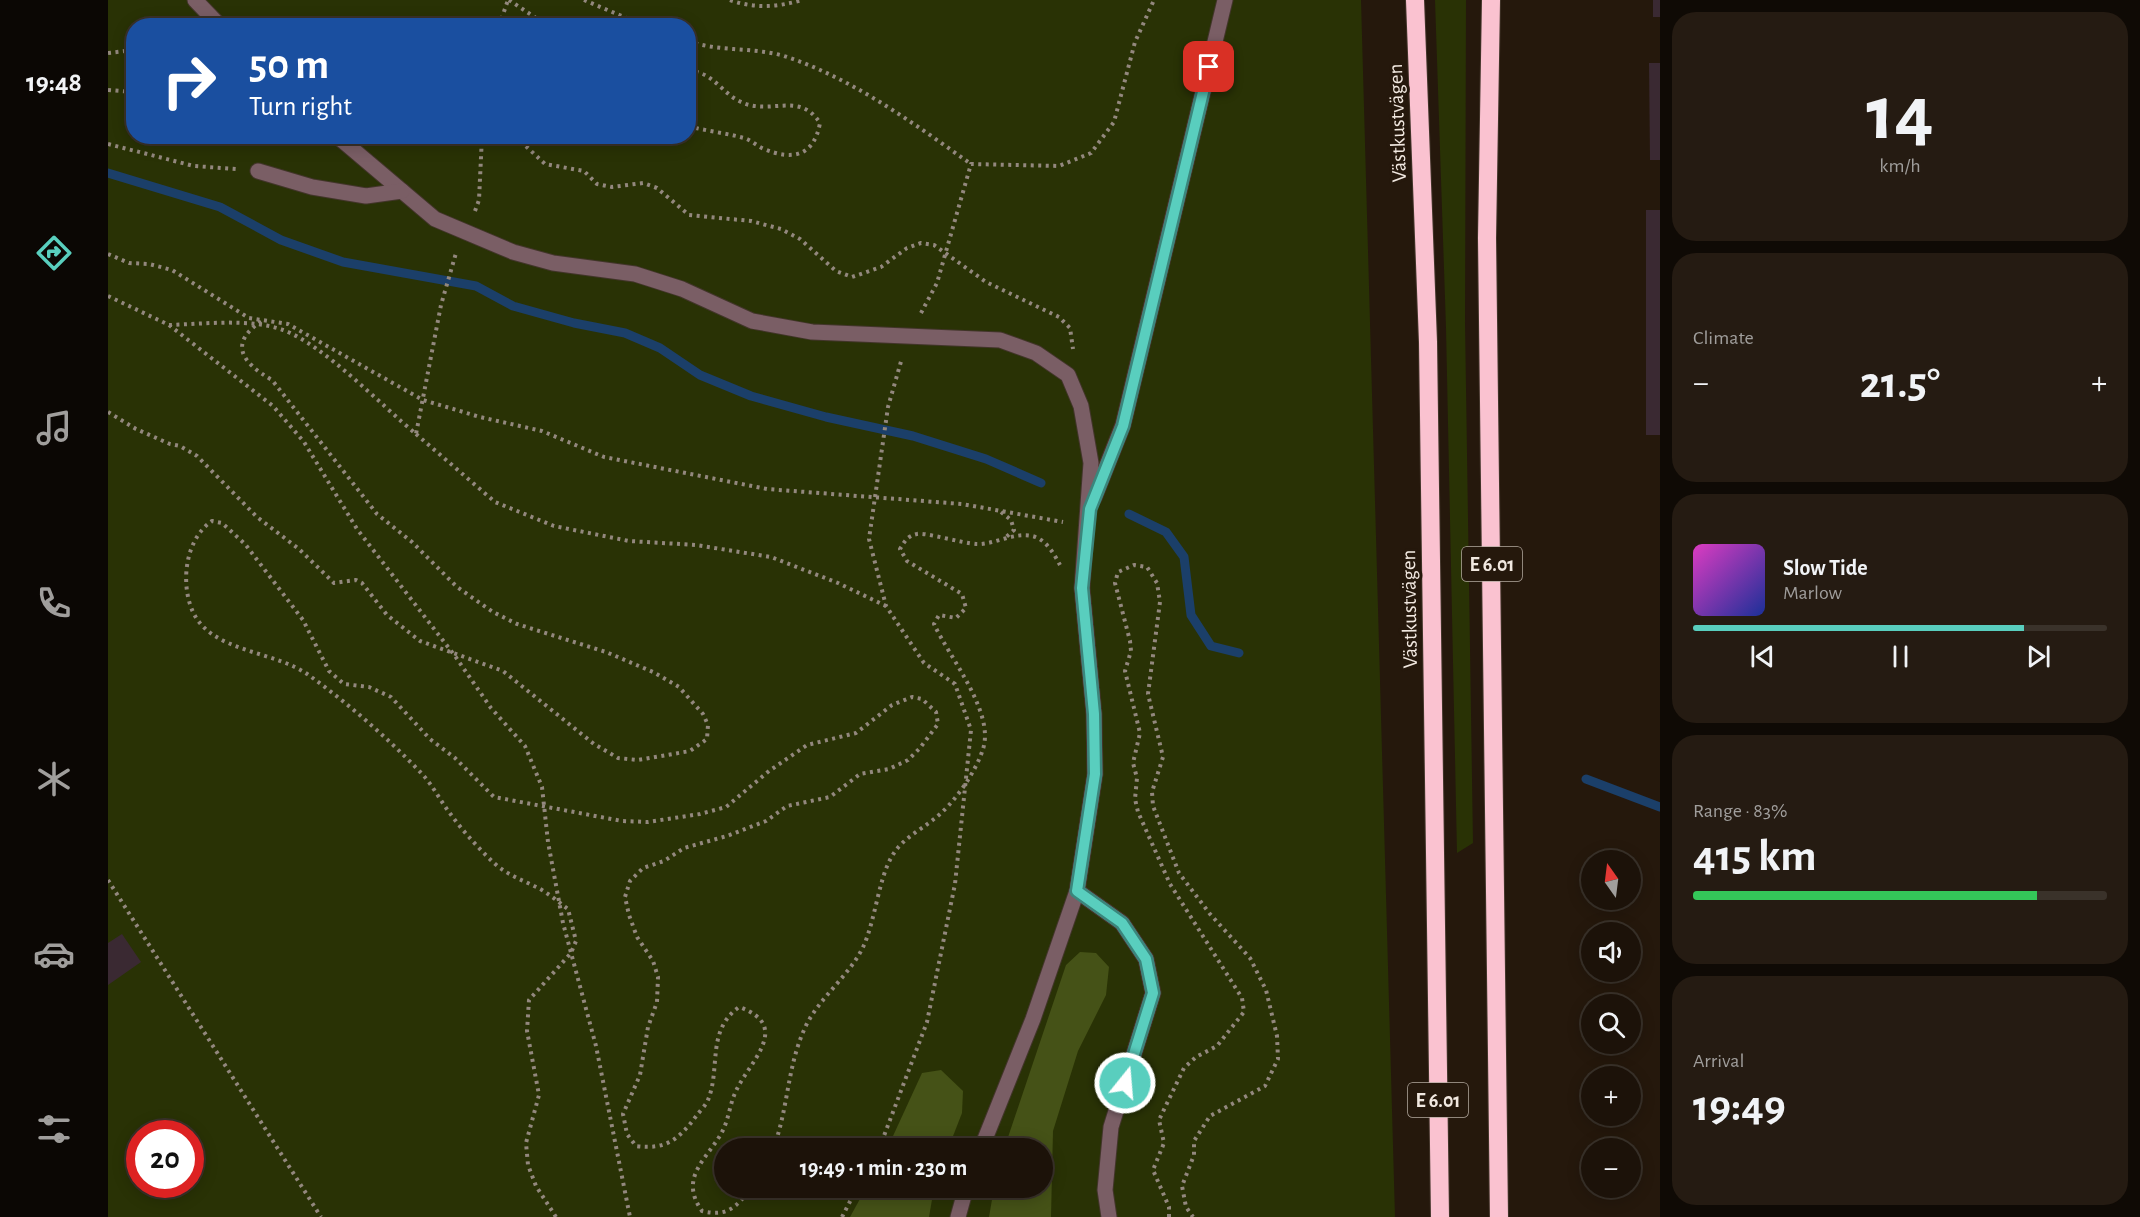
<!DOCTYPE html>
<html lang="en">
<head>
<meta charset="utf-8">
<style>
  :root { --surface:#1c1209; --page:#251b12; --text:#f1f3f6; --muted:#a09e9c; --line:#3a322a; --accent:#59cebe }
  body { margin:0; font-family:"Alegreya Sans",sans-serif; background:var(--page); color:var(--text); height:100vh; display:flex; flex-direction:column; font-size:22px; white-space:nowrap }
  * { box-sizing:border-box; margin:0 }
  p { font-size:20px; color:var(--muted) }
  .icon { flex:none; width:33px; height:33px; fill:none; stroke:currentColor; stroke-width:2; stroke-linecap:round; stroke-linejoin:round }
  .map { position:relative; flex:1; overflow:hidden }
  .details { display:flex; flex-direction:column; gap:12px; padding:12px; background:#0f0a05; width:480px }
  .details>* { flex:none }
  .top-card { position:absolute; left:18px; top:18px; width:570px; height:126px; border-radius:24px; box-shadow:0 3px 15px #0003,0 0 0 2px var(--line); background:#1a4fa0; color:#fff; overflow:hidden }
  .needle { width:39px; rotate:346deg }
  .fabs { position:absolute; left:1473px; top:850px; display:grid; gap:12px }
  .fabs a { display:grid; place-items:center; width:60px; height:60px; border-radius:50%; background:var(--surface); box-shadow:0 3px 15px #0003,0 0 0 2px var(--line); font-size:30px }
  .speed { position:absolute; left:18px; top:1120px; display:flex; gap:12px; font-size:30px; font-weight:700; text-align:center }
  .speed>* { display:grid; place-content:center; width:78px; height:78px; border-radius:50%; background:var(--surface); box-shadow:0 3px 15px #0003,0 0 0 2px var(--line); line-height:1 }
  .speed .limit { border:9px solid #d22; background:#fff; color:#111 }
  .pin { position:absolute; display:grid; place-items:center; width:51px; height:51px; color:#fff; margin:-26px; border-radius:12px; box-shadow:0 3px 9px #0006 }
  .me { position:absolute; width:66px; margin:-33px; rotate:17deg; stroke-linejoin:round; filter:drop-shadow(0 0 4px #0008) }
  .turn { display:flex; align-items:center; gap:21px; height:126px; padding:0 24px; font-size:27px }
  .turn .icon { width:78px; height:78px; stroke-width:2.5 }
  .turn b { display:block; font-size:42px; line-height:51px }
  .big { font-size:45px; font-weight:700; line-height:1.1 }
  .details .tile { flex:1; display:flex; flex-direction:column; justify-content:center; gap:9px; min-width:0; padding:0 21px; border-radius:24px; background:var(--page) }
  .details .dial { align-items:center; gap:0 }
  .dial b { font-size:78px; line-height:1 }
  .song { display:flex; align-items:center; gap:18px }
  .cover { width:72px; height:72px; border-radius:9px; background:linear-gradient(135deg,hsl(310 70% 55%),hsl(230 70% 35%)) }
  .played { height:6px; border-radius:3px; background:linear-gradient(90deg,var(--accent) 80%,var(--line) 80%) }
  .keys { display:flex; justify-content:space-around; direction:ltr }
  .heat { display:flex; justify-content:space-between; align-items:center; font-size:33px; direction:ltr }
  .charge { height:9px; border-radius:4px; background:linear-gradient(90deg,#34c759 83%,var(--line) 0) }
  .trip { position:absolute; left:606px; top:1138px; width:339px; height:60px; border-radius:30px; background:var(--surface); box-shadow:0 3px 15px #0003,0 0 0 2px var(--line); font-weight:700; line-height:60px; text-align:center }
  main { display:flex; flex:1; min-height:0 }
  .tab-bar { display:flex; flex-direction:column; width:108px; justify-content:space-around; align-items:center; background:#0b0704; color:var(--muted) }
  .tab-bar .icon { width:42px; height:42px }
  .tab-bar .current { color:var(--accent) }
  .tab-bar b { font-size:27px; color:var(--text) }
  .map>svg:first-child { display:block }
</style>
</head>
<body>
<main>
<nav class="tab-bar">
<b>19:48</b>
<svg class="icon current" aria-label="directions" viewBox="0 0 24 24"><path d="M12 3l9 9-9 9-9-9zM9 14v-3h6M13 9l2 2-2 2"/></svg>
<svg class="icon" aria-label="music" viewBox="0 0 24 24"><path d="M9 18V5l10-2v13"/><circle cx="6" cy="18" r="3"/><circle cx="16" cy="16" r="3"/></svg>
<svg class="icon" aria-label="phone" viewBox="0 0 24 24"><path d="M5 4h4l2 5-3 2q2 4 5 5l2-3 5 2v4C11 20 4 13 5 4z"/></svg>
<svg class="icon" aria-label="climate" viewBox="0 0 24 24"><path d="M12 3v18M4 7l16 10M4 17L20 7"/></svg>
<svg class="icon" aria-label="car" viewBox="0 0 24 24"><path d="M5 17H2v-5l4-1 3-4h7l3 4 3 1v5h-3M9 17h6M6 11h13"/><circle cx="7" cy="17" r="2"/><circle cx="17" cy="17" r="2"/></svg>
<svg class="icon" aria-label="filters" viewBox="0 0 24 24"><path d="M4 7h16M4 17h16"/><circle cx="9" cy="7" r="2"/><circle cx="15" cy="17" r="2"/></svg>
</nav>
<div class="map">
<svg width="1552" height="1217" viewBox="0 0 1552 1217">
  <rect width="100%" height="100%" fill="#25180c"/>
  <g fill="#293205" fill-rule="evenodd">
    <path d="M0,0H1253L1287,1217H0ZM26,26H580V136H26ZM32,1134H82V1185H32ZM616,1149H934V1188H616Z"/>
    <polygon points="1327,0 1358,0 1357,323 1365,843 1349,853 1338,328"/>
  </g>
  <g fill="#455217">
    <polygon points="972,952 988,953 1001,967 998,995 970,1051 945,1131 943,1217 881,1217 886,1188 934,1188 934,1149 896,1149 958,965"/>
    <polygon points="833,1070 855,1091 854,1113 840,1149 779,1149 814,1073"/>
    <polygon points="758,1188 826,1188 821,1217 742,1217"/>
  </g>
  <g fill="none" stroke-linecap="round" stroke-linejoin="round">
    <g stroke="#1b3f69" stroke-width="9">
      <polyline points="0,173 112,207 173,240 235,262 368,286 405,306 466,323 517,333 552,348 592,375 643,396 718,417 805,436 878,459 933,483"/>
      <polyline points="1021,514 1058,532 1076,557 1083,615 1103,646 1131,653"/>
      <polyline points="1478,779 1552,807"/>
    </g>
  </g>
  <g fill="#3a2932">
    <rect x="1545" y="0" width="7" height="17"/>
    <polygon points="1541,63 1552,63 1552,160 1542,160"/>
    <rect x="1538" y="210" width="14" height="225"/>
    <polygon points="14,934 33,962 0,985 0,943"/>
  </g>
  <g fill="none" stroke-linecap="round" stroke-linejoin="round">
    <defs>
      <g id="minor">
        <polyline points="87,0 112,26"/>
        <polyline points="229,136 327,219 405,252 445,263 527,274 574,289 644,321 704,332 892,340 928,353 960,375 973,406 983,463 974,588 986,714 987,774 969,891 925,1019 873,1149"/>
        <polyline points="150,171 204,187 258,196 294,191"/>
        <polyline points="986,498 1015,425 1117,0"/>
        <polyline points="969,891 1014,923 1038,959 1045,993 1003,1127 997,1190 1001,1217"/>
        <polyline points="850,1217 858,1188"/>
      </g>
      <g id="highway">
        <polyline points="1307,0 1320,342 1332,1217"/>
        <polyline points="1383,0 1379,238 1391,1217"/>
      </g>
    </defs>
    <use href="#minor" stroke="#42352a" stroke-width="17"/>
    <use href="#highway" stroke="#42352a" stroke-width="20"/>
    <g stroke="#93887e" stroke-width="4" stroke-dasharray="3 4.5" stroke-linecap="butt">
      <polyline points="401,0 440,26"/>
      <polyline points="476,0 537,26"/>
      <path d="M622,0C647,9 670,7 694,0"/>
      <polyline points="391,26 400,0"/>
      <path d="M580,41C611,52 645,47 676,56C744,78 805,123 863,164"/>
      <polyline points="0,53 26,50"/>
      <path d="M580,71C604,71 613,92 631,101C661,117 691,90 712,123C706,156 685,161 656,149C649,146 643,140 636,138C618,133 598,131 580,126"/>
      <polyline points="0,90 26,92"/>
      <polyline points="407,136 437,164 476,171 489,184 504,187 535,183 549,188 581,215 643,221 673,229 692,239 728,271 744,277 773,267 799,248 813,243 826,245 878,282 951,317 962,328 965,349"/>
      <polyline points="0,144 86,166 128,169"/>
      <polyline points="367,211 371,200 374,136"/>
      <polyline points="0,254 21,263 41,264 64,270 141,318 180,324 315,400 372,417 434,431 496,457 659,489 854,504 955,522"/>
      <polyline points="0,296 61,325 165,406 196,442 249,529 347,656 383,708 417,746 434,787 440,842 455,923 488,1046 522,1217"/>
      <polyline points="813,313 829,283 863,164 951,166 983,153 1006,122 1027,42 1046,0"/>
      <path d="M61,325C96,324 142,318 175,330C216,345 273,405 308,434L333,305L348,253"/>
      <path d="M0,412L28,429L62,444L72,446L89,456L149,517L191,549L226,583L248,580L254,583L279,615L312,641L395,671L486,744L510,758L530,760L582,751L599,739L600,725L595,714L571,687L545,672L498,652L409,624L385,612L349,587L304,542L269,514L164,380C133,362 120,343 155,320"/>
      <polyline points="308,434 387,502 446,526 521,541 588,545 663,557 730,583 778,606"/>
      <polyline points="893,512 903,520 906,530 897,538"/>
      <polyline points="0,880 213,1217"/>
      <path d="M665,1149C680,1111 679,1068 696,1030C709,999 742,976 756,945C767,920 771,879 783,858C793,839 810,832 826,819C845,805 868,772 875,749C887,712 841,657 826,624L831,615L848,618L858,608L854,594L799,561L792,549C797,541 799,536 809,534C816,532 854,543 868,544C886,545 905,532 924,536C938,539 946,554 952,565"/>
      <polyline points="771,1149 819,1022 847,884 863,730 847,684 816,663 778,606 761,539 780,407 794,358"/>
      <path d="M448,1217L428,1186L420,1165L418,1143L431,1095L419,1031L421,1000L463,953L468,941L460,909C449,901 438,891 426,886C412,879 398,874 386,863C370,848 354,830 341,812C332,800 325,786 315,775C281,739 242,705 202,676C167,650 104,653 85,612C72,584 77,539 104,521L114,523L137,544L195,620L221,671L236,684L261,687L283,697L322,739L347,758L386,797L514,821L540,822L592,814L618,807L661,771L699,745L748,733L784,705L804,697L814,699L828,712L830,724L812,748L800,760L781,769L752,774L722,797L679,806L658,821L619,836L576,848L556,861L535,868L522,881L517,897L521,915L529,937L545,961L550,977L549,1002L540,1027L532,1075L515,1114L519,1134L528,1146C559,1150 571,1139 589,1115C592,1111 598,1105 600,1100C613,1068 598,1031 631,1007C685,1026 641,1062 628,1091C622,1103 621,1118 615,1130C602,1157 569,1176 594,1211C618,1217 629,1208 642,1188"/>
      <polyline points="734,1217 749,1188"/>
      <polyline points="1061,1217 1061,1207 1045,1170 1056,1143 1051,1120 1076,1068 1088,1057 1109,1046 1136,1012 1134,998 1062,884 1030,812 1027,799 1029,778 1025,763 1032,733 1017,671 1023,651 1022,641 1007,583 1010,572 1026,565 1039,567 1049,583 1052,602 1040,694 1055,757 1044,792 1045,806 1071,873 1102,914 1142,958 1158,990 1169,1036 1170,1059 1157,1086 1102,1116 1086,1141 1086,1155 1074,1186 1078,1207 1085,1217"/>
    </g>
    <use href="#minor" stroke="#7a5e65" stroke-width="15"/>
    <use href="#highway" stroke="#fac2d0" stroke-width="18"/>
  </g>
  <g fill="none" stroke-linecap="round" stroke-linejoin="round">
    <defs>
      <polyline id="route" points="1017,1083 1045,993 1038,959 1014,923 969,891 987,774 986,714 974,588 982,509 1015,426 1101,67"/>
    </defs>
    <use href="#route" stroke="#3a867c" stroke-width="15"/>
    <use href="#route" stroke="#59cebe" stroke-width="10"/>
  </g>
  <g text-anchor="middle" stroke-width="6" stroke-linejoin="round" paint-order="stroke">
    <g fill="#25180c" stroke="#b4aaa0" stroke-width="1.5">
      <rect x="1354" y="547" width="60" height="34" rx="4.5"/>
      <rect x="1300" y="1083" width="60" height="34" rx="4.5"/>
    </g>
    <g font-size="20" font-weight="bold" fill="#f1e8e0">
      <text x="1384" y="571">E 6.01</text>
      <text x="1330" y="1107">E 6.01</text>
    </g>
    <g font-size="21" fill="#f1e8e0" stroke="#25180c">
      <text transform="translate(1289 123) rotate(-92)" y="7">Västkustvägen</text>
      <text transform="translate(1301 609) rotate(-91)" y="7">Västkustvägen</text>
    </g>
  </g>
</svg>
<div class="fabs">
<a><svg class="needle" viewBox="-14 -14 28 28"><path d="M0-13l5 13h-10z" fill="#e53935"/><path d="M0 13l5-13h-10z" fill="#a09e9c"/></svg></a>
<a><svg class="icon" aria-label="sound" viewBox="0 0 24 24"><path d="M4 9h4l5-4v14l-5-4H4zM17 9q2 3 0 6"/></svg></a>
<a><svg class="icon" aria-label="search" viewBox="0 0 24 24"><circle cx="10" cy="10" r="6"/><path d="M15 15l6 6"/></svg></a>
<a>+</a>
<a>−</a>
</div>
<div class="speed"><div class="limit">20</div></div>
<div class="pin" style="left:1101px;top:67px;background:#d93025"><svg class="icon" aria-label="arrive" viewBox="0 0 24 24"><path d="M6 21V4h12l-3 4 3 4H6"/></svg></div>
<svg class="me" style="left:1017px;top:1083px" viewBox="-20 -20 40 40"><circle r="17" fill="#59cebe" stroke="#fff" stroke-width="3"/><path d="M0-11L8 9 0 5-8 9z" fill="#fff"/></svg>
<div class="trip">19:49 · 1 min · 230 m</div>
<div class="top-card">
<div class="turn"><svg class="icon" aria-label="right" viewBox="0 0 24 24"><path d="M7 20v-9h11M14 6l5 5-5 5"/></svg><div><b>50 m</b>Turn right</div></div>
</div>
</div>
<section class="details">
<div class="tile dial"><b>14</b><p>km/h</p></div>
<div class="tile"><p>Climate</p>
<div class="heat"><a>−</a><b class="big">21.5°</b><a>+</a></div>
</div>
<div class="tile">
<div class="song"><i class="cover"></i><div><b>Slow Tide</b><p>Marlow</p></div></div>
<div class="played"></div>
<div class="keys"><svg class="icon" aria-label="previous" viewBox="0 0 24 24"><path d="M18 5L8 12l10 7zM5 5v14"/></svg><svg class="icon" aria-label="pause" viewBox="0 0 24 24"><path d="M8 5v14M16 5v14"/></svg><svg class="icon" aria-label="next" viewBox="0 0 24 24"><path d="M6 5l10 7-10 7zM19 5v14"/></svg></div>
</div>
<div class="tile"><p>Range · 83%</p><b class="big">415 km</b><div class="charge"></div></div>
<div class="tile"><p>Arrival</p><b class="big">19:49</b></div>
</section>
</main>
</body>
</html>
